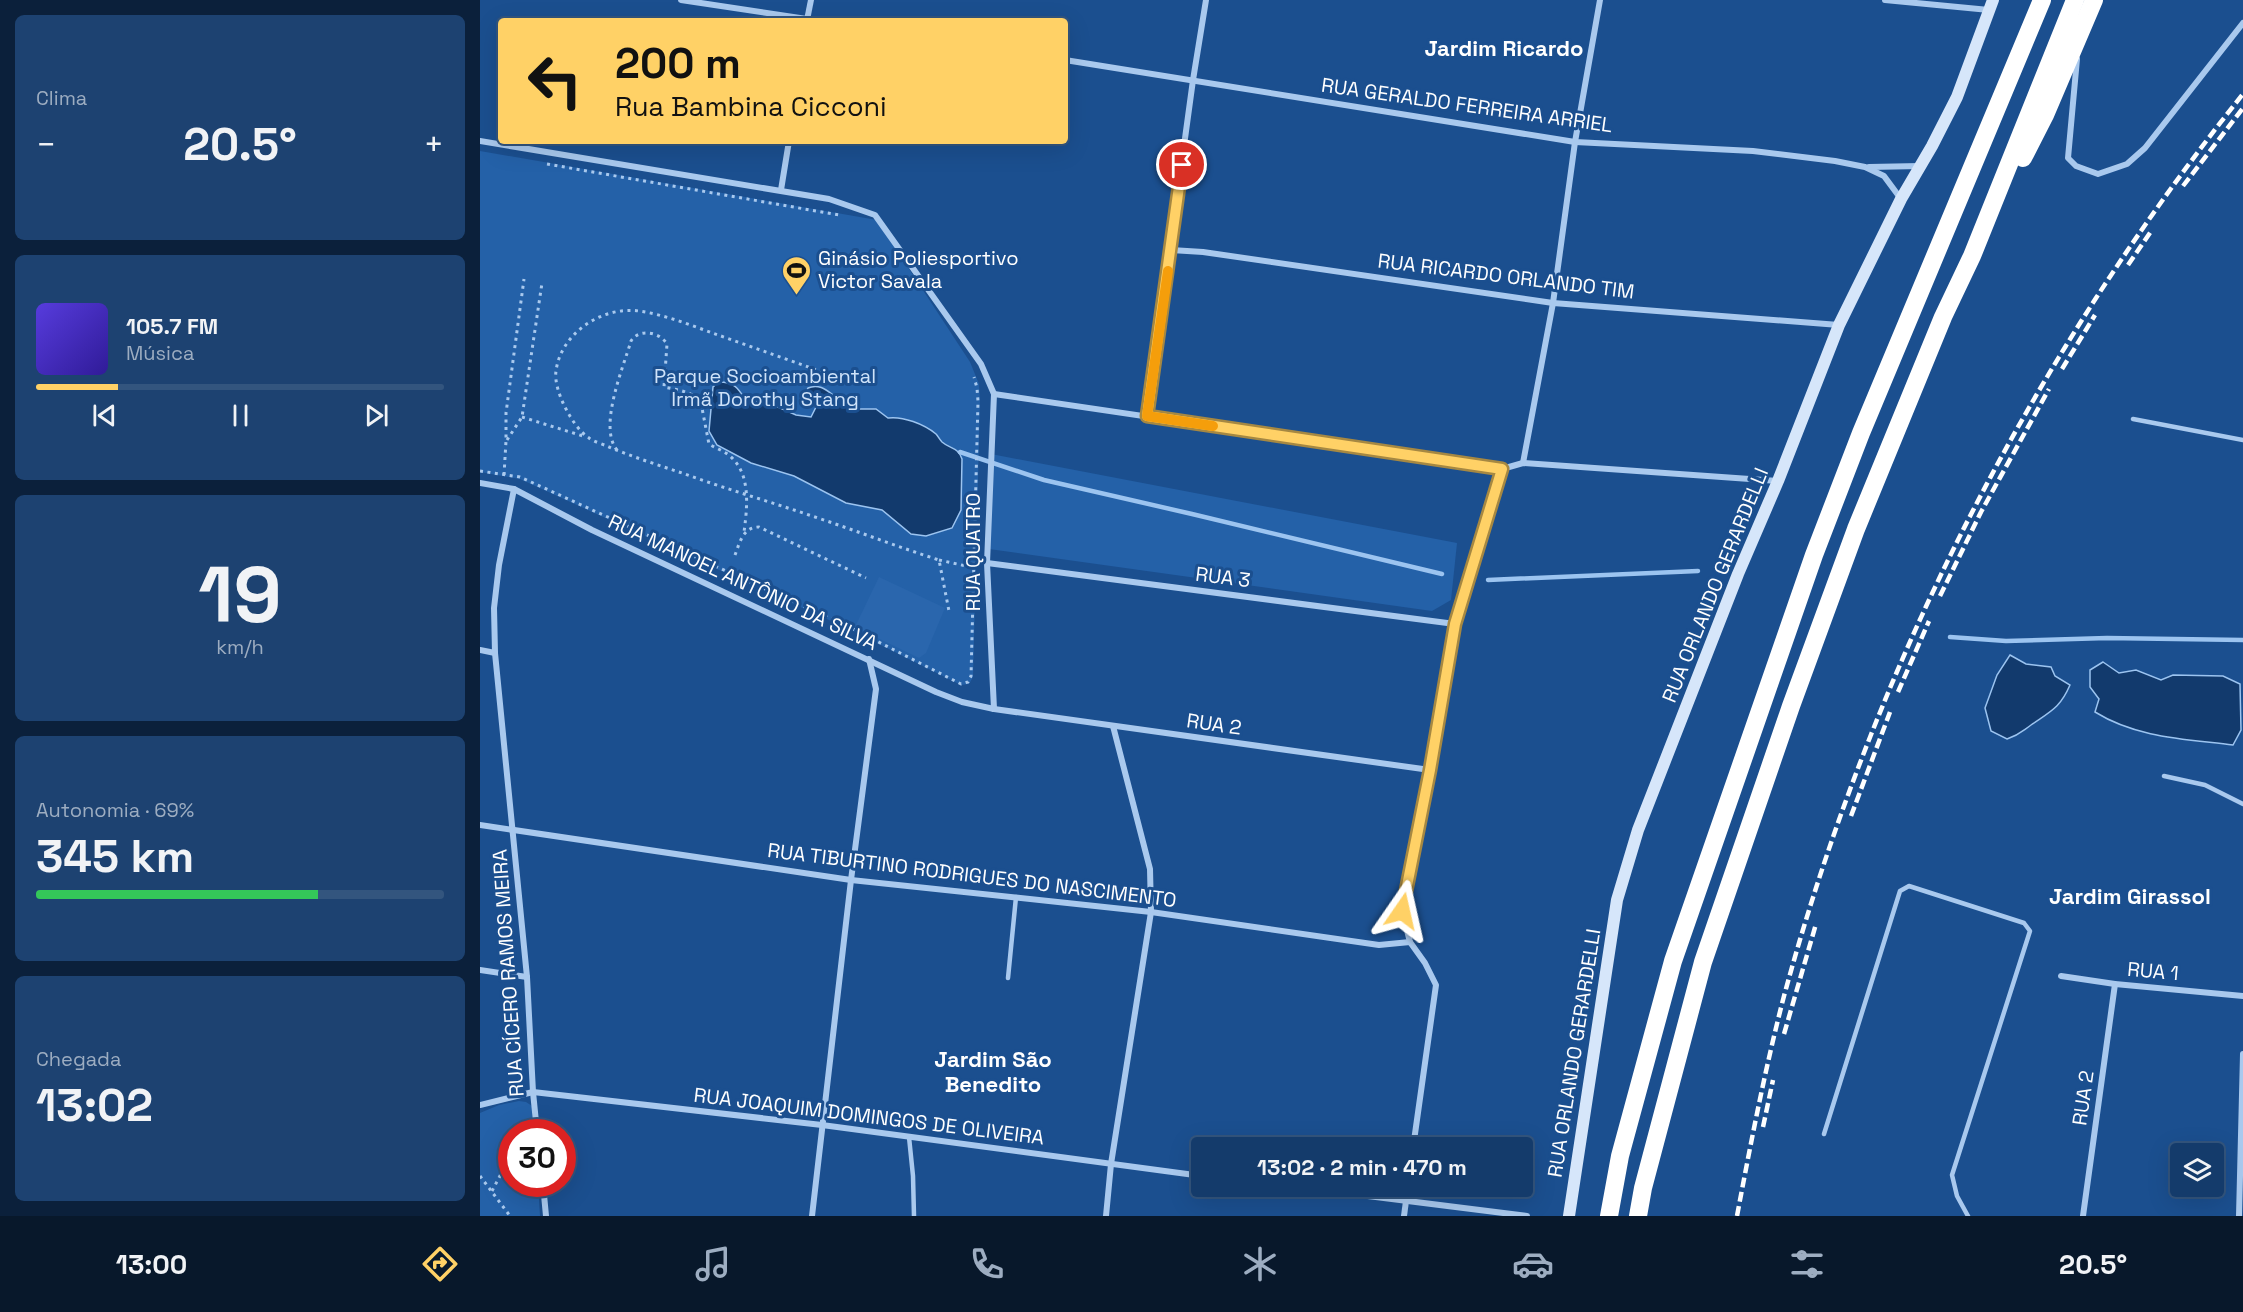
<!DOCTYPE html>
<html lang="pt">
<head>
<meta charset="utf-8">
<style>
  :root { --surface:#143b6b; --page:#1d4271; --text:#f1f3f6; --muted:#9dadc1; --line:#33557e; --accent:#ffd166 }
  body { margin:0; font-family:"Space Grotesk",sans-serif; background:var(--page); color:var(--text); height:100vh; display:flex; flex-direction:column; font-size:22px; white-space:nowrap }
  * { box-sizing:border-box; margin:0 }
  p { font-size:20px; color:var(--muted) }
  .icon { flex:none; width:33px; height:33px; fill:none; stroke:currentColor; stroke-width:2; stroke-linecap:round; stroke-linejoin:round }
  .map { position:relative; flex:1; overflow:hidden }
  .details { display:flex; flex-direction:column; gap:15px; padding:15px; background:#0b203b; width:480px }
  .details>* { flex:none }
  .hud { position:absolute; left:18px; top:18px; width:570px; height:126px; border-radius:6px; box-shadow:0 6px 24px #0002,0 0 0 2px var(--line); background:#ffd166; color:#111; overflow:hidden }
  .fabs { position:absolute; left:1690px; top:1143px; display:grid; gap:12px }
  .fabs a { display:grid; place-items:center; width:54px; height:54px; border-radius:6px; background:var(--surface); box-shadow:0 6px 24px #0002,0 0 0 2px var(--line); font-size:30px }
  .speed { position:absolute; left:18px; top:1119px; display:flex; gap:12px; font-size:30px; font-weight:700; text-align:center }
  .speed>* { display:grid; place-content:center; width:78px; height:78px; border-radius:50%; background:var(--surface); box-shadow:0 6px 24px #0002,0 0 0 2px var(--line); line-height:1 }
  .speed .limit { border:9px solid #d22; background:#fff; color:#111 }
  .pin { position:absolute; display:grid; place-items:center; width:51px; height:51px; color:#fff; margin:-26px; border:3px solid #fff; border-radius:50%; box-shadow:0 2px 6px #0007 }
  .me { position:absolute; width:66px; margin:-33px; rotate:11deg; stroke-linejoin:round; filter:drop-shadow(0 0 4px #0008) }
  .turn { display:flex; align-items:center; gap:21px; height:126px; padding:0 18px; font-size:27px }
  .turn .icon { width:78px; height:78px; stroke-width:2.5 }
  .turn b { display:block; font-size:42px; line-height:51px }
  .big { font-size:45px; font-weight:700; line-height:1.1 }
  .details .tile { flex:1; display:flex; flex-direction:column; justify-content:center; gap:9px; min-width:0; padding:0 21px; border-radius:9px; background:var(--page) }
  .details .dial { align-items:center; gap:0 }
  .dial b { font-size:78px; line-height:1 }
  .song { display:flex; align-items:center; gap:18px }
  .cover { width:72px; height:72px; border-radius:9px; background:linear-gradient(135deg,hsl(250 70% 55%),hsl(250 70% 35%)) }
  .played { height:6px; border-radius:3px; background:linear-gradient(90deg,var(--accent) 20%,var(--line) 20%) }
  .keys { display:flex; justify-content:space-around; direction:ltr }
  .heat { display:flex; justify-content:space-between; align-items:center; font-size:33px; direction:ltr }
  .charge { height:9px; border-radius:4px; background:linear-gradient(90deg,#34c759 69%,var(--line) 0) }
  .trip { position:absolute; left:711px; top:1137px; width:342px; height:60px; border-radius:6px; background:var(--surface); box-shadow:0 6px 24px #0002,0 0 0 2px var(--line); font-weight:700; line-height:60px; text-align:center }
  .tabs { display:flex; height:96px; justify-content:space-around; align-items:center; background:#08182b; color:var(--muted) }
  .tabs .icon { width:42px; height:42px }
  .tabs .on { color:var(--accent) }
  .tabs b { font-size:27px; color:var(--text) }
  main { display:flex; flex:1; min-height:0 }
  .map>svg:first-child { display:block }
</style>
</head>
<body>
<main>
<section class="details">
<div class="tile"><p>Clima</p>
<div class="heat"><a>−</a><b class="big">20.5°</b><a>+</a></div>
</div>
<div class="tile">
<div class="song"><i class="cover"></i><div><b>105.7 FM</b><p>Música</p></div></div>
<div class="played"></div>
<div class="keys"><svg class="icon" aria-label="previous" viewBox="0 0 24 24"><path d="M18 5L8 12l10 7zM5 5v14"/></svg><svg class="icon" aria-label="pause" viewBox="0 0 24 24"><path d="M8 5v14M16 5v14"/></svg><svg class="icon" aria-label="next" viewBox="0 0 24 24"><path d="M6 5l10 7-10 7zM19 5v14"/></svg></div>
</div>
<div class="tile dial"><b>19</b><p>km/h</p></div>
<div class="tile"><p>Autonomia · 69%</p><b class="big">345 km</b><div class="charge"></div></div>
<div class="tile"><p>Chegada</p><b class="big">13:02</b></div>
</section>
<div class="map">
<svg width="1763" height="1216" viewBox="0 0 1763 1216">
  <rect width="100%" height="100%" fill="#1b4f8f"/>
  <g fill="#2461a8">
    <polygon points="0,151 397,220 490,362 499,384 500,401 494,639 493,677 489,684 481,685 373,631 40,479 0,472"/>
    <polygon points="511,454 977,543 971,600 952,611 509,549"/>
    <polygon points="39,1101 46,1102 52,1106 53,1132 32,1132 32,1184 58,1184 60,1216 0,1216 0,1113 19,1105"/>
  </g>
  <g fill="#123a6d" stroke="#9cc4f0" stroke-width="1.5">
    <path d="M239,382C254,382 258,388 265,399L298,407L316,415L331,417L336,407L326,392L328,388C346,380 355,404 372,403L380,409H396L408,418C423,416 444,424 456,434C458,436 459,439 462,442C470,449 478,447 482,459L481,510L472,528L446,536L431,534L402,510L366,503L314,476L271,463L237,445L229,431L233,387Z"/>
    <path d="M1530,655L1546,664L1571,667L1575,676L1590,685C1580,708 1571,711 1551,725C1541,732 1539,735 1527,739L1511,731L1505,708L1517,675Z"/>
    <path d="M1623,662L1639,673L1656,670L1681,680L1693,675L1743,676L1760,684L1761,730L1753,745C1705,739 1657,738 1615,712L1619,699L1610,687V670Z"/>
  </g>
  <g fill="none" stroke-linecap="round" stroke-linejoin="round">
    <g stroke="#9cc4f0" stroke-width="4.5">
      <polyline points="480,452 564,480 712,514 962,574"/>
      <polyline points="1008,580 1218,571"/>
      <polyline points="1470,637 1526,641 1627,638 1763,640"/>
    </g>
  </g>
  <polygon fill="#2a66ad" points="399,577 465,608 446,653 439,658 375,627"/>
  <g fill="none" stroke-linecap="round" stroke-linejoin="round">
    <g stroke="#a9c9ee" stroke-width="3" stroke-dasharray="3 4.5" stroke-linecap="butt">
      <polyline points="67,164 359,215"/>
      <path d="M362,371L356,377C318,363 280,350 241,336C215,327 187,315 159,311C122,306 81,333 76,371C73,390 93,428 109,438C114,442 123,444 129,447C153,457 178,465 202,473C246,489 291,502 335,517C377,531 418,547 459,560L469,611"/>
      <polyline points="42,417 106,437"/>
      <polyline points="27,440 42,417 62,283"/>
      <path d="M137,450C118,427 143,368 151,341C159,328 180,332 187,344L184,387C197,390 213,391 221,403L229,444C237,449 247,452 253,459C271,477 267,510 264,532"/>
      <polyline points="0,471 40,477 371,628 481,684 488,682 491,676 498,401 497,388 494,377"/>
      <polyline points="24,475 26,441 26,413 44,279"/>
      <path d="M255,555C260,542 263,527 279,527L386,578"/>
      <polyline points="459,560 495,568"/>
      <polyline points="0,1176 30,1216"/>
      <polyline points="12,1191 32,1153"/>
    </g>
    <g stroke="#a9c9ee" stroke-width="4.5">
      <polyline points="1653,419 1763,440"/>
      <polyline points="1684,776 1725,785 1763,804"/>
      <polyline points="528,978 536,897"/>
      <polyline points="1344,1134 1420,891 1429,886 1544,923 1550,931 1472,1175 1477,1196 1488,1216"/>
      <polyline points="429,1137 433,1176 434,1216"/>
    </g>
    <g stroke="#a9c9ee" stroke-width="6">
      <polyline points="201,0 340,21"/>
      <polyline points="1405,0 1509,10"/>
      <polyline points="327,20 331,0"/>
      <polyline points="1597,59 1588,158 1596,166 1618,174 1647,164 1665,148 1763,23"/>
      <polyline points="585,60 1095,142 1273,151 1355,161 1385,167 1404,176 1421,199"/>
      <polyline points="0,141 349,199 395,215 501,364 514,394 507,563 514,709"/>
      <polyline points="1389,167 1440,166"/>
      <polyline points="301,190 309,141"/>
      <polyline points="691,250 723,252 1073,303 1359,325"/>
      <polyline points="514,394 1022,469 1043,463 1298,481"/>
      <polyline points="667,416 713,80 726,0"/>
      <polyline points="1043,463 1073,303 1095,142 1120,0"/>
      <polyline points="0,483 34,489 112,530 456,692 482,702 514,709 950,770"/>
      <polyline points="34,489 19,565 14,608 15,653 47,977 53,1092 57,1132"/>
      <polyline points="507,563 975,624"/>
      <polyline points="0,650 15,653"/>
      <polyline points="0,825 371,880 671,912 899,945 930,942 945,963 956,985 933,1148"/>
      <polyline points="930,942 922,911 950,770 975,624 1022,469"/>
      <polyline points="0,970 47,977"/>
      <polyline points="1581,976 1635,984 1763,996"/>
      <polyline points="0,1105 53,1092 342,1125 722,1176"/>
      <polyline points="63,1184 66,1216"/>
      <polyline points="808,1186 1047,1216"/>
      <polyline points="332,1216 371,880 396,689 389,659"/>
      <polyline points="626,1216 631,1164 671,912 670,869 633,726"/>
      <polyline points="924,1216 928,1186"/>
      <polyline points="1603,1216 1635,984"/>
      <polyline points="1759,1216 1763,1054"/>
    </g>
    <polyline stroke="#d6e6fa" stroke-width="12" points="1089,1216 1137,900 1158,830 1258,574 1298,481 1359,325 1421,199 1452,146 1477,97 1513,0"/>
    <g stroke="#fff" stroke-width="18">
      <polyline points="1543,158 1565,115 1614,0"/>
      <polyline points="1129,1216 1140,1156 1193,961 1334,555 1381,433 1562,0"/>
      <polyline points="1158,1216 1163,1188 1223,962 1311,706 1376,529 1463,317 1492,256 1595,0"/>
    </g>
    <g stroke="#fff" stroke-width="4.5" stroke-dasharray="10 4.5" stroke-linecap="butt">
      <polyline points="1703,186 1763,108"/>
      <polyline points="1648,265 1672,230"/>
      <polyline points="1582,369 1615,315"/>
      <polyline points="1460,596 1501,512 1569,389"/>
      <polyline points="1418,692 1449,621"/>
      <polyline points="1371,816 1410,712"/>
      <polyline points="1304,1034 1336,924"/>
      <polyline points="1283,1127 1293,1080"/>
      <path d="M1257,1216C1271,1142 1285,1069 1304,996C1393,668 1551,359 1763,94"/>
    </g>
  </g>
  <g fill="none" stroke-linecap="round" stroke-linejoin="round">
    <defs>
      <polyline id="route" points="702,165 667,416 1022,469 975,624 950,770 922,911"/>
    </defs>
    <use href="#route" stroke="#a68842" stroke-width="15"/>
    <use href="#route" stroke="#ffd166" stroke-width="10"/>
    <polyline stroke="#f59e0b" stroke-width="10" points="688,271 667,416 733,426"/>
  </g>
  <defs>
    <symbol id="stadium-pin" viewBox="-11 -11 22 30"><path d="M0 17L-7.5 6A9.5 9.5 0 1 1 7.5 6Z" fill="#ffd166" stroke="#1b4f8f"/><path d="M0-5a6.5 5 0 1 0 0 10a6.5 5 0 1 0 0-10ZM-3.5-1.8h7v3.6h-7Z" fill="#111"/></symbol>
  </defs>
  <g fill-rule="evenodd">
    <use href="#stadium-pin" x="300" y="254" width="33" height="45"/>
  </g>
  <g text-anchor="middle" stroke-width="6" stroke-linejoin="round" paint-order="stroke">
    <g font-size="20" fill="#fff" stroke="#1b4f8f">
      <text transform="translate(987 105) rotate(8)" y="7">RUA GERALDO FERREIRA ARRIEL</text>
      <text transform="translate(1026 276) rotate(7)" y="7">RUA RICARDO ORLANDO TIM</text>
      <text transform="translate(493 552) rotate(-90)" y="7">RUA QUATRO</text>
      <text transform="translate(743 577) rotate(7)" y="7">RUA 3</text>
      <text transform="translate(263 582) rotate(25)" y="7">RUA MANOEL ANTÔNIO DA SILVA</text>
      <text transform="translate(1235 585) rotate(-68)" y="7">RUA ORLANDO GERARDELLI</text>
      <text transform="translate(734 724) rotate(8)" y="7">RUA 2</text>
      <text transform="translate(492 875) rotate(7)" y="7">RUA TIBURTINO RODRIGUES DO NASCIMENTO</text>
      <text transform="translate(1673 971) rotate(5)" y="7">RUA 1</text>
      <text transform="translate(28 973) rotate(-94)" y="7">RUA CÍCERO RAMOS MEIRA</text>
      <text transform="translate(1094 1053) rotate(-81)" y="7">RUA ORLANDO GERARDELLI</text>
      <text transform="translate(1603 1098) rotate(-82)" y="7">RUA 2</text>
      <text transform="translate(389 1116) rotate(7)" y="7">RUA JOAQUIM DOMINGOS DE OLIVEIRA</text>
    </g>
    <g font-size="20" fill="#fff" stroke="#1b4f8f" text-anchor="start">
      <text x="338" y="265">Ginásio Poliesportivo<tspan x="338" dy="23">Victor Savala</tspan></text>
    </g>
    <g font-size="20" fill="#cfe3fa" stroke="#1b4f8f">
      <text x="285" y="383">Parque Socioambiental<tspan x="285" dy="23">Irmã Dorothy Stang</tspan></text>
    </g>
    <g font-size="22" font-weight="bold" fill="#fff" stroke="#1b4f8f">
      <text x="1024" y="56">Jardim Ricardo</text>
      <text x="1650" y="904">Jardim Girassol</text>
      <text x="513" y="1067">Jardim São<tspan x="513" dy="25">Benedito</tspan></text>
    </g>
  </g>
</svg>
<div class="fabs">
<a><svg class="icon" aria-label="layers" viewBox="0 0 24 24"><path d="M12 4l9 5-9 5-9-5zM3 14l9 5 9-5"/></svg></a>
</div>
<div class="speed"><div class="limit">30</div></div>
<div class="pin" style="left:702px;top:165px;background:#d93025"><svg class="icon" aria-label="arrive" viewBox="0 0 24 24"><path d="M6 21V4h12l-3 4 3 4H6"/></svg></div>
<svg class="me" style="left:922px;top:911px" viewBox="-20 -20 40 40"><path d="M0-17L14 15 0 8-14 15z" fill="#ffd166" stroke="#fff" stroke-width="4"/></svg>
<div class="trip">13:02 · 2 min · 470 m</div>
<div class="hud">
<div class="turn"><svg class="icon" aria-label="left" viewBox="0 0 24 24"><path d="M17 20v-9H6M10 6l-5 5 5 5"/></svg><div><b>200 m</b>Rua Bambina Cicconi</div></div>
</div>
</div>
</main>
<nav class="tabs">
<b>13:00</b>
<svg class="icon on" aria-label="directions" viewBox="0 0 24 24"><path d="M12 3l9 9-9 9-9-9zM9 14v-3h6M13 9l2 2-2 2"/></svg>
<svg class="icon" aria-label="music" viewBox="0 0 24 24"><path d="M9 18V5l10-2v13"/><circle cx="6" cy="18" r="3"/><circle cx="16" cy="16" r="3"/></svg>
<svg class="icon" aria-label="phone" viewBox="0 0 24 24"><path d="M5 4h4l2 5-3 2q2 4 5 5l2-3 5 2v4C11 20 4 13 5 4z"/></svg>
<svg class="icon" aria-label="climate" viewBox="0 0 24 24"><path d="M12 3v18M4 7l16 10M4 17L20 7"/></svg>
<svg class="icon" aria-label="car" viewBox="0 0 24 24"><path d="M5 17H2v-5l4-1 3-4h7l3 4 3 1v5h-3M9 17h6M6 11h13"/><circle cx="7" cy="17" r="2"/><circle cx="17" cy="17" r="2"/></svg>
<svg class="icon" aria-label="filters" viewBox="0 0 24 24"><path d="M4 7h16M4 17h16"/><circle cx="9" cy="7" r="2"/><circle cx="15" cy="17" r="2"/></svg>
<b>20.5°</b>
</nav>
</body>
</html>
